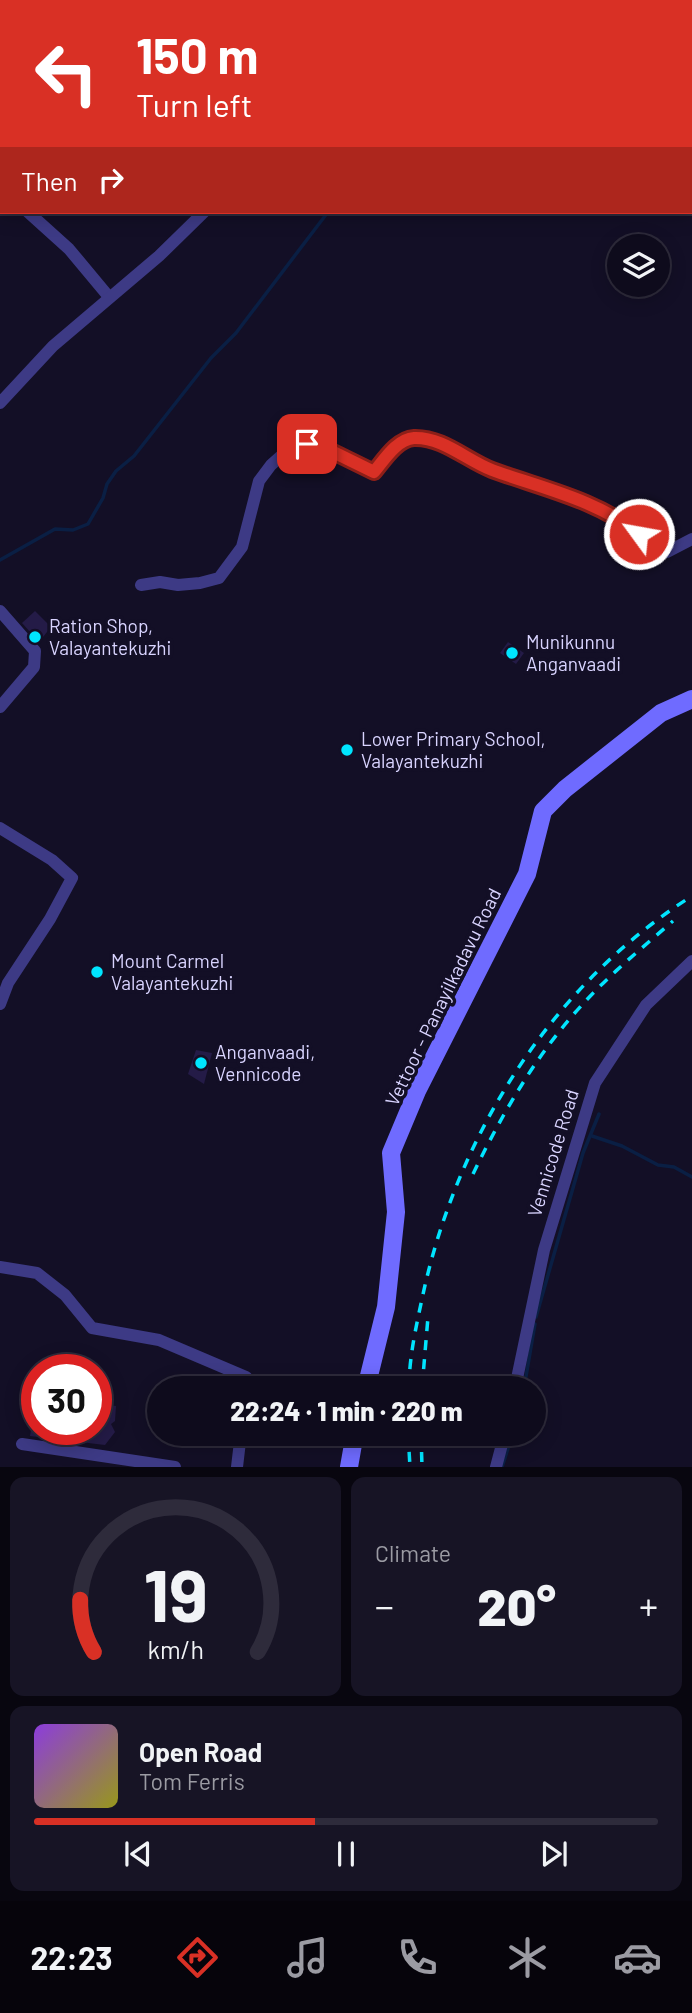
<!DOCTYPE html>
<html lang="en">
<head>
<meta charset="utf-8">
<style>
  :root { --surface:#0e0b1c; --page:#171425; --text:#f1f3f6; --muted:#9b9ba3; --line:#2e2b3b; --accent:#d93025 }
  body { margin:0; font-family:Barlow,sans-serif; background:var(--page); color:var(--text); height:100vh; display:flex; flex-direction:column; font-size:26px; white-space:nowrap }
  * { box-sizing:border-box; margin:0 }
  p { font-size:23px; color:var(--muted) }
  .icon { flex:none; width:38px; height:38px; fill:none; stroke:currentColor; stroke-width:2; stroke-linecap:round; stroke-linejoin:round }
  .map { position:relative; height:1467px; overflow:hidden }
  .details { display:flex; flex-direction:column; gap:10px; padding:10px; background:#08060f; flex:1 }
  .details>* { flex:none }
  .hud { position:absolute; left:0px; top:0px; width:693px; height:214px; box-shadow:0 4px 18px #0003,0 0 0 2px var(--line); background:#d93025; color:#fff; overflow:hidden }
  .buttons { position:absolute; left:607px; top:234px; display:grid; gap:14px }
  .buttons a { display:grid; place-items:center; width:63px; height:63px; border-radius:50%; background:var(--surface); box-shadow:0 4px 18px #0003,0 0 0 2px var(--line); font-size:35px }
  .speed { position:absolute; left:21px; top:1354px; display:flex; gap:14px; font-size:35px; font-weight:700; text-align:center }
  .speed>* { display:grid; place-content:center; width:91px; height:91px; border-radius:50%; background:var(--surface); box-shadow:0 4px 18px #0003,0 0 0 2px var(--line); line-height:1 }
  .speed .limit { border:10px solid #d22; background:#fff; color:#111 }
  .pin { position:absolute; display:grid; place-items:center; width:60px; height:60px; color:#fff; margin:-30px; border-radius:14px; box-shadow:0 4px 10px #0006 }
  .me { position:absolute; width:77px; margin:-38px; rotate:302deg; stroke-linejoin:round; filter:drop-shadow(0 0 5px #0008) }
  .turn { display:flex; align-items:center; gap:24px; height:147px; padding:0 21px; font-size:32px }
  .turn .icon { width:91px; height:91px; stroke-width:2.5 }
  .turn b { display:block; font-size:49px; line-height:60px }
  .then { display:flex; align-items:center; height:66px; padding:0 21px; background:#0003; gap:14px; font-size:26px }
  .big { font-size:52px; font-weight:800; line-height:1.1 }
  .details .widget { flex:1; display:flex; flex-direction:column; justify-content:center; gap:10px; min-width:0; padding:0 24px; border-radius:14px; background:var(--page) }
  .details .dial { align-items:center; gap:0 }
  .dial svg { height:182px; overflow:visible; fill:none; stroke:var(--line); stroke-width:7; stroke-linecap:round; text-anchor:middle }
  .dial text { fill:var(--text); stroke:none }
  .song { display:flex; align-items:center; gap:21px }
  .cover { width:84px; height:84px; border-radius:10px; background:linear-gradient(135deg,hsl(270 70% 55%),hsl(60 70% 35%)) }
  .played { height:7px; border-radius:4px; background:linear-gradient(90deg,var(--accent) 45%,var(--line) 45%) }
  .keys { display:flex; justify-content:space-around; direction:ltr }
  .heat { display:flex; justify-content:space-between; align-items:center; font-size:38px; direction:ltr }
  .details .tiles { flex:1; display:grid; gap:10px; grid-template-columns:1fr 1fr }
  .widget:last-child { grid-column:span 2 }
  .trip { position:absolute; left:147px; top:1376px; width:399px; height:70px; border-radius:35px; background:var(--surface); box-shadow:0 4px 18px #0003,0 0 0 2px var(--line); font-weight:800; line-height:70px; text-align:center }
  .tab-bar { display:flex; height:112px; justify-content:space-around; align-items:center; background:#06040b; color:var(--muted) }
  .tab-bar .icon { width:49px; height:49px }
  .tab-bar .selected { color:var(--accent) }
  .tab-bar b { font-size:32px; color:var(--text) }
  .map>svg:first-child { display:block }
</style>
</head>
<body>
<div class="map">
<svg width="692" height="1467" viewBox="0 0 692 1467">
  <rect width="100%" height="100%" fill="#130f26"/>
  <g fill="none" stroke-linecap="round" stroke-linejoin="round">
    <g stroke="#0a1f44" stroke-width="3.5">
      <polyline points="0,560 55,529 73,530 88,524 103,498 107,484 116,471 134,456 211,358 236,333 328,212"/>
      <polyline points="592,1136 622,1146 658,1165 674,1167 692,1177"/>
      <polyline points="536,1317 583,1153 599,1114"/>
      <polyline points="524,1388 535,1324"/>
      <polyline points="502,1467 513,1433"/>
    </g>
  </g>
  <g fill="#241b47">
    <polygon points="35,611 51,627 39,642 22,623"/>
    <polygon points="508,642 524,653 516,664 500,653"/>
    <polygon points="196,1050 212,1053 204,1084 188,1074"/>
    <polygon points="96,1403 116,1406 115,1421 111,1424 115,1432 105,1445 30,1436 31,1430 96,1430"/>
  </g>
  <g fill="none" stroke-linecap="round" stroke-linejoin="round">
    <g stroke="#2fb8b0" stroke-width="2" stroke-dasharray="3.5 5" stroke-linecap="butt">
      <polyline points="29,0 30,2"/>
      <polyline points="80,0 81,2"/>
    </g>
    <g stroke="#3d3a85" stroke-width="12">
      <polyline points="374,0 376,2"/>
      <polyline points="386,2 387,0"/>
      <polyline points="0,159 2,162"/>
      <polyline points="28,212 69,249 109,297"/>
      <polyline points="0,403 53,346 159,256 204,212"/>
      <polyline points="141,585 160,582 178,585 200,583 219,578 242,547 259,481 271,465 289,449 307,444 321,446 374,472 400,443 412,438 442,443 490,469 542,486 602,511 628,524 660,551 667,552 692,539"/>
      <polyline points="0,611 35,651 34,667 0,707"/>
      <polyline points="0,828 52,860 72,878 50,919 8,983 0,1004"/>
      <polyline points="0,1267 37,1273 65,1295 92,1328 159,1340 246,1377 245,1388"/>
      <polyline points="515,1388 544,1250 595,1083 646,1005 692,961"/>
      <polyline points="22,1444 175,1467"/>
      <polyline points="237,1467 241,1433"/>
      <polyline points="496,1467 505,1433"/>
    </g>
    <g stroke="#6f6bff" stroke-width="18">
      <polyline points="366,1388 386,1307 396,1212 391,1153 417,1091 527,874 543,811 565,789 661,713 692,699"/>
      <polyline points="349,1467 355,1433"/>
    </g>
    <g stroke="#00e5ff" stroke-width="3.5" stroke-dasharray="10 9" stroke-linecap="butt">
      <path d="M473,1174C502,1114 536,1055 581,1006C609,975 642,948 673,921"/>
      <path d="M409,1388C409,1358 416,1327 422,1299C456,1137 551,985 692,896"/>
      <polyline points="422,1388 428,1317"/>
      <polyline points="408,1433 410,1467"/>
      <polyline points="421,1433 422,1467"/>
    </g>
  </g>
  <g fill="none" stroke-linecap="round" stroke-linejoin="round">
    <defs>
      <path id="route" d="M307,444L321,446L374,472C384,460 397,439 414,438C443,437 466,460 492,470C541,488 598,500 639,534"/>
    </defs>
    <use href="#route" stroke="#8d1f18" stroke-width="18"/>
    <use href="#route" stroke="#d93025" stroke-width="12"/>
  </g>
  <g fill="#00e5ff" stroke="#130f26" stroke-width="2.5">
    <circle cx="35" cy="637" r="7"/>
    <circle cx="512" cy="653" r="7"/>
    <circle cx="347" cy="750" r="7"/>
    <circle cx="97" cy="972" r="7"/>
    <circle cx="201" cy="1063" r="7"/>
  </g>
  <g text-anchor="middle" stroke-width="7" stroke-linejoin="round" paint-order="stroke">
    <g font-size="19" fill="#d9d4ff" stroke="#130f26" text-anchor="start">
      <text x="49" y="633">Ration Shop,<tspan x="49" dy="22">Valayantekuzhi</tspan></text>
      <text x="526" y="649">Munikunnu<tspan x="526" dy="22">Anganvaadi</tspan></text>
      <text x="361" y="746">Lower Primary School,<tspan x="361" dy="22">Valayantekuzhi</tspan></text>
      <text x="111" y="968">Mount Carmel<tspan x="111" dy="22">Valayantekuzhi</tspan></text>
      <text x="215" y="1059">Anganvaadi,<tspan x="215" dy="22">Vennicode</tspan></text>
    </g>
    <g font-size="19" fill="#d9d4ff" stroke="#130f26">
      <text transform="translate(443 997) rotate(-64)" y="7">Vettoor - Panayilkadavu Road</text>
      <text transform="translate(553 1153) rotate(-73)" y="7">Vennicode Road</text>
    </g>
  </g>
</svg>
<div class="buttons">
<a><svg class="icon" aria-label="layers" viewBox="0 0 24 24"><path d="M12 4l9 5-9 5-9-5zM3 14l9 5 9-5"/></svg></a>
</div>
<div class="speed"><div class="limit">30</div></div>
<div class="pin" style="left:307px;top:444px;background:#d93025"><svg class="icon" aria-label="arrive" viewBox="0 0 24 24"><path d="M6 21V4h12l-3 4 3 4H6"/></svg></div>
<svg class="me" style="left:639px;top:534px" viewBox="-20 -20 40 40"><circle r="17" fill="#d93025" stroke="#fff" stroke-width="3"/><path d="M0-11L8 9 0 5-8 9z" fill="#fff"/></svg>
<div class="trip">22:24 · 1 min · 220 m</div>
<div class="hud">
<div class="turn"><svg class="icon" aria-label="left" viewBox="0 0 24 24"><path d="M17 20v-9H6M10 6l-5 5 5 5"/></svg><div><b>150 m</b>Turn left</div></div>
<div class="then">Then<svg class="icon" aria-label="right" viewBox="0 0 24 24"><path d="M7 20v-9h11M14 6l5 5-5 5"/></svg></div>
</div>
</div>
<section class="details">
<div class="tiles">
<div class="widget dial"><svg viewBox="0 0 100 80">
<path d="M14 69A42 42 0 1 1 86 69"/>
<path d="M14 69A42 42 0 0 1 8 46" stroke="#d93025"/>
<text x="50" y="56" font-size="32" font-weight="700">19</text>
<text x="50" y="72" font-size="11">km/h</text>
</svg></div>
<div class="widget"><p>Climate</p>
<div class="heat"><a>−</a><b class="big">20°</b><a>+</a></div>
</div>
<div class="widget">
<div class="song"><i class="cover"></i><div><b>Open Road</b><p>Tom Ferris</p></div></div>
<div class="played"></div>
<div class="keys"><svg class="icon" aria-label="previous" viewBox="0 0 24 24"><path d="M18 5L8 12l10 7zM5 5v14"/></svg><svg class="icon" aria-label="pause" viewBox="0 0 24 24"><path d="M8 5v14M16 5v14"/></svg><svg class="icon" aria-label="next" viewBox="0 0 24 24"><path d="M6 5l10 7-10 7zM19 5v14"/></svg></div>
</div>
</div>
</section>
<nav class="tab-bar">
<b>22:23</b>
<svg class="icon selected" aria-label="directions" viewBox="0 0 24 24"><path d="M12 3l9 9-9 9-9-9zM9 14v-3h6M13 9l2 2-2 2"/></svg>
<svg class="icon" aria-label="music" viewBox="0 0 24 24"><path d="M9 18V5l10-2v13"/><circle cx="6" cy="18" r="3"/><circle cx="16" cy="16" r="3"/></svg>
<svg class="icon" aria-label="phone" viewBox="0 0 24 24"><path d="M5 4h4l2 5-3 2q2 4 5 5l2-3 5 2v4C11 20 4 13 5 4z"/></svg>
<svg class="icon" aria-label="climate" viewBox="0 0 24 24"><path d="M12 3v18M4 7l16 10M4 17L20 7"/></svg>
<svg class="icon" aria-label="car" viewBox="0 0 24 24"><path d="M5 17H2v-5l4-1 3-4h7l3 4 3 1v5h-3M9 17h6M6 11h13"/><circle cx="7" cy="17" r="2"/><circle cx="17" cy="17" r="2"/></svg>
</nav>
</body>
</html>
